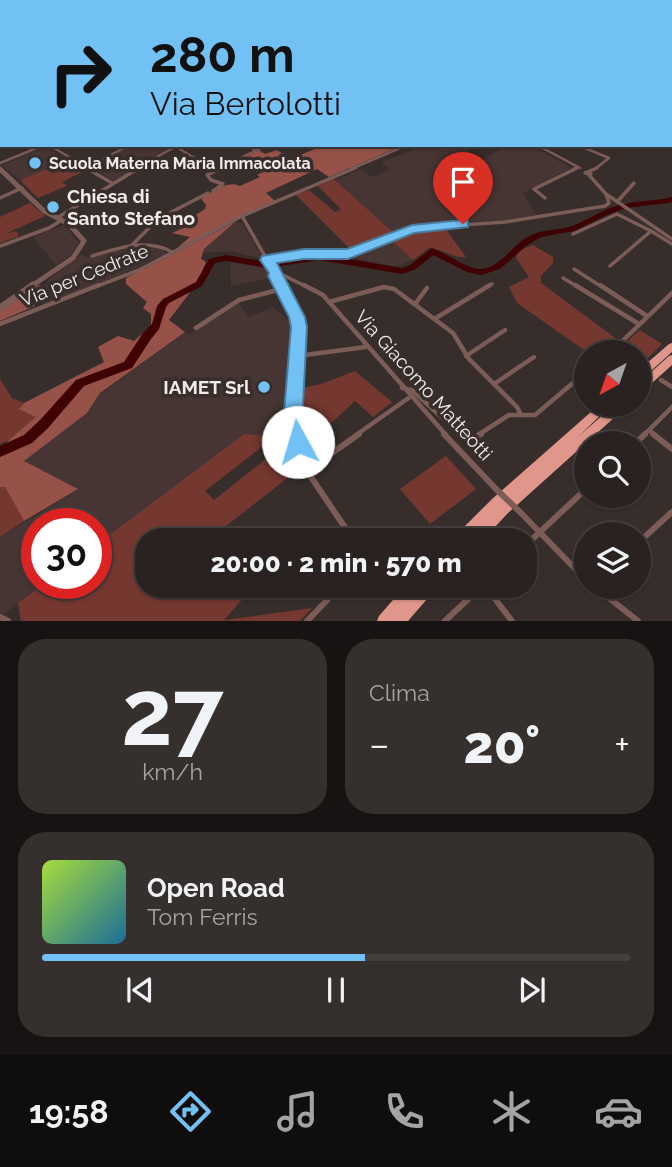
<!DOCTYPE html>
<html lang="it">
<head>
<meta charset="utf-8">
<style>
  :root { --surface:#292221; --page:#352f2e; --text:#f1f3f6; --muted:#a5a4a5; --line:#453f3f; --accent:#72c1f5 }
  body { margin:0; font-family:Raleway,sans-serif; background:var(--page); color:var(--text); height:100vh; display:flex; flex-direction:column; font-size:26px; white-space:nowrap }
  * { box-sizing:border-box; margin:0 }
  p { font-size:23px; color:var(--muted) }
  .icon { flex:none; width:38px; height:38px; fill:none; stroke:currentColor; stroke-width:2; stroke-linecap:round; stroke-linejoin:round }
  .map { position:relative; height:621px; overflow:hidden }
  .sheet { display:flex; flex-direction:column; gap:18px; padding:18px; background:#171312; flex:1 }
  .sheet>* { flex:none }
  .hud { position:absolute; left:0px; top:0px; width:672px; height:147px; box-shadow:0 2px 5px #0004,0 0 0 2px var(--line); background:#72c1f5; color:#111; overflow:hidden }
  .needle { width:46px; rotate:220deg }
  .controls { position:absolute; left:574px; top:340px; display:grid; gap:14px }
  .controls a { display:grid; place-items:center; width:77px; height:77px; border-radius:50%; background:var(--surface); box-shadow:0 2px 5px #0004,0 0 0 2px var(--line); font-size:35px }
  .speed { position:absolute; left:21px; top:508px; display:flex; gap:14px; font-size:35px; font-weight:700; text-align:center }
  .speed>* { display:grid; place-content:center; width:91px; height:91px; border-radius:50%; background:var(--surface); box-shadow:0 2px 5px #0004,0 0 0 2px var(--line); line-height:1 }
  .speed .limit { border:10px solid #d22; background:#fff; color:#111 }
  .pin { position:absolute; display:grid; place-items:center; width:60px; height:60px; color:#fff; margin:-72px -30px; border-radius:50% 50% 50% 0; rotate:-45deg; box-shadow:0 0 7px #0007 }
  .pin .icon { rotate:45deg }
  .me { position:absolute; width:77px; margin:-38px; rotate:354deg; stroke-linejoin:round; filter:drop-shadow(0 0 5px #0008) }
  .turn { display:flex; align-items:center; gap:24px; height:147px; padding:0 35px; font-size:32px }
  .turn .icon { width:91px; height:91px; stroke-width:2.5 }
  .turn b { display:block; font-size:49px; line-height:60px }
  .big { font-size:52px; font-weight:800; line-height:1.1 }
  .sheet .card { flex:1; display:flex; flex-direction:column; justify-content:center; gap:10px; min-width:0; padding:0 24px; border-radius:28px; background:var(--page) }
  .sheet .dial { align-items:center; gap:0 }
  .dial b { font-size:91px; line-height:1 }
  .song { display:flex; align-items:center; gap:21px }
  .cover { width:84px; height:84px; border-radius:10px; background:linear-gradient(135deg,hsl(80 70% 55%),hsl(200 70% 35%)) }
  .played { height:7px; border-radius:4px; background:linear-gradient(90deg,var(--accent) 55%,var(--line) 55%) }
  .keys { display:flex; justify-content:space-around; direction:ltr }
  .heat { display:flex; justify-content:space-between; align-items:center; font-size:38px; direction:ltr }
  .sheet .tiles { flex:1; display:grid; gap:18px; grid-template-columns:1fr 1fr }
  .card:last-child { grid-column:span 2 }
  .trip { position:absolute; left:135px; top:528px; width:402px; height:70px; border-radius:28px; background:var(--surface); box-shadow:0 2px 5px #0004,0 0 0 2px var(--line); font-weight:800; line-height:70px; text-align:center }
  .tabs { display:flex; height:112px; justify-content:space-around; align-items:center; background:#100e0d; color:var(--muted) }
  .tabs .icon { width:49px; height:49px }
  .tabs .selected { color:var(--accent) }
  .tabs b { font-size:32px; color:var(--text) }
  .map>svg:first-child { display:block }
</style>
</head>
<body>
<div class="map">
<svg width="672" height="621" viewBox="0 0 672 621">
  <rect width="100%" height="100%" fill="#372e2c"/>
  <g fill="#463533">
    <polygon points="131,145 172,147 114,181 91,167"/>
    <polygon points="425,145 476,145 460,159 475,164 507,145 531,145 571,168 523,193 536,215 507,220 427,223 394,233 335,180 361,169 372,177 390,170 381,162"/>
    <polygon points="45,147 69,160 20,180 2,165"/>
    <polygon points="235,222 242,223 261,255 259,258 231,251 202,253 204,249"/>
    <polygon points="64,225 79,243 71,255 56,265 33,237"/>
    <polygon points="390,239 413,260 395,267 353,258 352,254"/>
    <polygon points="162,248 166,254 103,282 42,305 38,297 51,277 81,255 87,257 112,251"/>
    <polygon points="230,262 268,268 272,278 231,286"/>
    <polygon points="239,303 249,317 273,307 297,327 289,437 244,434 96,545 96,523 37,523 37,583 45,583 0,617 0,537 78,490 24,461 87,413 100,394 185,332 189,335"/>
  </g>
  <g fill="#743830">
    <polygon points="69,160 86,170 62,182 67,186 38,198 20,180"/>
    <polygon points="333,179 335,180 394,233 351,250 296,195 309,190 335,212 341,209 318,186"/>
    <polygon points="30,203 45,216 5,234 16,231 19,236 0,243 0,217"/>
    <path d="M445,228L466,257C453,259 443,249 429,248L413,260L390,239L417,230Z"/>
    <polygon points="533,245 553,257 553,263 541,276 541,283 618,340 605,352 587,352 517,303 509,287 529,277 516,258 518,251"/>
    <polygon points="640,330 662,344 639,367 639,352 615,352"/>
    <polygon points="355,371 392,402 373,417 355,401 303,449 295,424 298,389 321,384"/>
    <polygon points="0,379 12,398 24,403 20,408 37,417 9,440 0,444"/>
    <polygon points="244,434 276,436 205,491 214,500 285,444 293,444 299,469 212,537 215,541 147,541 147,586 254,586 224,620 312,608 300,621 21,621 18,603 45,583 96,583 96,545"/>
    <polygon points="446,456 476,489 430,524 400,489"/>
    <polygon points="0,487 5,487 24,521 0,537"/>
  </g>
  <g fill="#965249">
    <path d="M324,145H403L329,177L317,169L266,193L275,201L177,248L190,237L172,233L191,224L188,220L205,209L206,205L201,199C212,192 227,180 240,186L260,177L257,175L265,171L256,163L245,168L238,161L259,150L265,154L277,150L291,159Z"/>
    <polygon points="235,222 204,249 201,259 206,262 198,282 169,320 185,332 100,393 87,413 24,461 78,489 24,521 5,487 0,487 0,452 9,440 36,417 19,409 24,403 104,362 98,347 118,336 134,341 151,326 151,314 143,308 147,302 126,284 126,278"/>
    <polygon points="39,285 44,287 31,302 35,306 0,321 0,311"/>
  </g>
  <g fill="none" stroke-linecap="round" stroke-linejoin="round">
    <polyline stroke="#3f0202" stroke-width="2" points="38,2 40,0"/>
    <path fill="#3f0202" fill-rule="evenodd" d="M672,197V202L669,203L625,208L607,215L574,231L541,237L526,246L500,269L481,275L467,272L433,255L416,269L402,274L319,260L267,268L226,261L215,263L202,286L169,303L166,307L159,329L151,339L132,368L84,386L48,428L32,443L0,457V446L24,435L40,420L76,380L124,362L143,333L152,324L157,306L163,299L196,282L209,259L226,255L267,262L319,254L402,268L410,265L432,248C446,253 468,270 482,269C500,267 512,246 526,238C540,229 554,231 568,227C584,223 597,212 613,207C632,200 653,202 672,197Z"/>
    <g stroke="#7b5c57" stroke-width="2.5">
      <polyline points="313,2 317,0"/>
      <polyline points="508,2 512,0"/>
      <polyline points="0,120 2,122"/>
      <polyline points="26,145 32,150"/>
      <polyline points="49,145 89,169"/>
      <polyline points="245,145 256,150"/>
      <polyline points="537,145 580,168"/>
      <polyline points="175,146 212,169"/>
      <polyline points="580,146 609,158 595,169"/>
      <polyline points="0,163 44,145"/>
      <polyline points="87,168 129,145"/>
      <polyline points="136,169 178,145"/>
      <polyline points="218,169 267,145"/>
      <polyline points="351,169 407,145"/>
      <polyline points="573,169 578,167"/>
    </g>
    <g stroke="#7b5c57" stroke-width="3.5">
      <polyline points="86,168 112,183"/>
      <polyline points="209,168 213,170"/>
      <polyline points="591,174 585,173 597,168"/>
      <polyline points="589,175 606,194 672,239"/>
      <polyline points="213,191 223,184 211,180 207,175 222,168"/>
      <polyline points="0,198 22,188"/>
      <polyline points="545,198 534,189 577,168"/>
      <polyline points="617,202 634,183"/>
      <polyline points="242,216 273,270 307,287"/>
      <polyline points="57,218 139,168"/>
      <polyline points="651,231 672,244"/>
      <polyline points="573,234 617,214 651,231 610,266"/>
      <polyline points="0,246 49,228 62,220"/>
      <polyline points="130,247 158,219 208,193"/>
      <path d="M92,256C117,248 148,238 172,252"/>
      <polyline points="267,260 304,254 348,254 384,238 418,228 505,222 605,206 609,203 606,194"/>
      <polyline points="574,269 602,287"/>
      <polyline points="276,272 275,276 281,287"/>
      <polyline points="563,278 578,287"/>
      <polyline points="95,287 139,270 242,216 355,168"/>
      <polyline points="487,287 492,284"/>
    </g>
    <g stroke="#7b5c57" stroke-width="4.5">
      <polyline points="280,285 297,317 299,327 293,411 295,435"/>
      <polyline points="304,285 323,295 446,435"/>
      <polyline points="575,285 639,324"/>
      <polyline points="600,285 647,316"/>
      <polyline points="329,302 384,287 394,289 453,333 469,359 517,407 521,415"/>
      <polyline points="415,304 427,288"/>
      <polyline points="436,318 490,285"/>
      <polyline points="0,324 99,285"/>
      <polyline points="196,328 239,300 282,289"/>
      <polyline points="611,352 672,293"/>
      <polyline points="297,356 366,347"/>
      <polyline points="466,356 505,330"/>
      <polyline points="661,380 672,387"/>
      <polyline points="494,384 534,357"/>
      <polyline points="402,388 412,390 461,435"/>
      <polyline points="650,431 655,435"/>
      <polyline points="356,435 410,397"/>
      <polyline points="478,435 509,415 535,415 586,372"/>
      <polyline points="644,435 672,407"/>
    </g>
    <g stroke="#7b5c57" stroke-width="6">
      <polyline points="294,434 307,471 354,541"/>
      <polyline points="444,434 496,489"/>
      <polyline points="459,434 468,442 481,434"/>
      <polyline points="653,434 672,449"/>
      <polyline points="636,443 645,434"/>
      <polyline points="308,470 359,434"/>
      <polyline points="521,513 586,580"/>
      <polyline points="639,542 672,512"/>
      <polyline points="525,546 586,489"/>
      <polyline points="485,586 512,621"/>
      <polyline points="594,586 638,621"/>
      <polyline points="0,617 8,621"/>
      <polyline points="307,621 332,595 333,586"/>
      <polyline points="445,621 482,586"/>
    </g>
    <polyline stroke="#7b5c57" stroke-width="3.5" points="250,2 255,0"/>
    <polyline stroke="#7b5c57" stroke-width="5" points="0,169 44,211 69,224 84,241 73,258 30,287"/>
    <polyline stroke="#7b5c57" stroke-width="7" points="0,308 33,285"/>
    <g fill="#e0968a" fill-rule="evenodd">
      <polygon points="672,343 672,352 642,379 639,380 639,370 669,344"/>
      <polygon points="672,355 672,365 642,392 639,393 639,383 669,356"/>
      <polygon points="600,404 612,404 578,437 615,404 627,404 626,407 507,514 482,541 452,541 454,537 492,499"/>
      <polygon points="405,586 435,586 434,591 408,621 377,621 379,616"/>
    </g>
    <polyline stroke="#7b5c57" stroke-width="6" points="496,489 521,513"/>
  </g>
  <polygon fill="#72c1f5" stroke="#4a7d9f" stroke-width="2" points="463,220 468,221 468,227 414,233 348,259 304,259 277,263 305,317 307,327 302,425 307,442 305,449 298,451 291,449 283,425 291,327 289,317 268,276 269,273 260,260 262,256 304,249 347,249 412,225"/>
  <g fill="#72c1f5" stroke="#372e2c" stroke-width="2.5">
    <circle cx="35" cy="163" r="7"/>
    <circle cx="53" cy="207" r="7"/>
    <circle cx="264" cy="387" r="7"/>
  </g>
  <g text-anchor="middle" stroke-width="7" stroke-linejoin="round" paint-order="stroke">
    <g font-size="16" font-weight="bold" fill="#f0eae9" stroke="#372e2c" text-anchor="start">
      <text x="49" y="169">Scuola Materna Maria Immacolata</text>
    </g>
    <g font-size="19" font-weight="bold" fill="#f0eae9" stroke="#372e2c" text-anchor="start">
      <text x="67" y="203">Chiesa di<tspan x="67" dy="22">Santo Stefano</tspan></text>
      <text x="250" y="394" text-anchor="end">IAMET Srl</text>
    </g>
    <g font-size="19" fill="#f0eae9" stroke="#372e2c">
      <text transform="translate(84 275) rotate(-22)" y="7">Via per Cedrate</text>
      <text transform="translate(424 385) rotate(48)" y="7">Via Giacomo Matteotti</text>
    </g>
  </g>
</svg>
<div class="controls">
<a><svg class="needle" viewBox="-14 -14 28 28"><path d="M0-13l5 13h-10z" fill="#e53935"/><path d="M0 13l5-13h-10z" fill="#a5a4a5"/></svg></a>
<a><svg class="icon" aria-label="search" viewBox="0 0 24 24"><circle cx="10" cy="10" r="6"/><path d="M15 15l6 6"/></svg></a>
<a><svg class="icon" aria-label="layers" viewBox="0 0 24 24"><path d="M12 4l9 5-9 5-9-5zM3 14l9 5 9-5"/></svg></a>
</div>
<div class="speed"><div class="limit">30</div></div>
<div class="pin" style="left:463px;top:224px;background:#d93025"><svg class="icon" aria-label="arrive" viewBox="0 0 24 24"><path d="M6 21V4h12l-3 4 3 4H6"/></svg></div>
<svg class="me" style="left:298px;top:442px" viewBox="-20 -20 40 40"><circle r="19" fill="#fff"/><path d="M0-13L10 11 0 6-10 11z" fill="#72c1f5"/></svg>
<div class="trip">20:00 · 2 min · 570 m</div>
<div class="hud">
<div class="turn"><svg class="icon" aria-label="right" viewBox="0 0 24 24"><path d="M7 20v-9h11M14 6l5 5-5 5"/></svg><div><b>280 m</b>Via Bertolotti</div></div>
</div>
</div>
<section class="sheet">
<div class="tiles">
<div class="card dial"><b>27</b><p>km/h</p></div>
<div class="card"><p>Clima</p>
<div class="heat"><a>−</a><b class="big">20°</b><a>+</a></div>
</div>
<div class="card">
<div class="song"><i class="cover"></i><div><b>Open Road</b><p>Tom Ferris</p></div></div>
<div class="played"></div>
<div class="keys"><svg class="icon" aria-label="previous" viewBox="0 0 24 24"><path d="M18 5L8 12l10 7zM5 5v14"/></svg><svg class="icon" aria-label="pause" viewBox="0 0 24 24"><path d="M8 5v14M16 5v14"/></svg><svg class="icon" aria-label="next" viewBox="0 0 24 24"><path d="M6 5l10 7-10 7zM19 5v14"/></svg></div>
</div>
</div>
</section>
<nav class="tabs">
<b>19:58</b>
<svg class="icon selected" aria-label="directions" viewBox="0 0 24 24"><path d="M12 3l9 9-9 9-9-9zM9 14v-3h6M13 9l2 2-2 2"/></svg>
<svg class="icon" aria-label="music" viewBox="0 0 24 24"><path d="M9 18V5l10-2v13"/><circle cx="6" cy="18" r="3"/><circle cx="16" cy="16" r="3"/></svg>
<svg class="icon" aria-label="phone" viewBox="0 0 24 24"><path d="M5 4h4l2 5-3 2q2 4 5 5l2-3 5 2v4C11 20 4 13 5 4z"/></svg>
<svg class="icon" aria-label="climate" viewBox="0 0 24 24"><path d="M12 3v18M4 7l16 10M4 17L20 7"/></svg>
<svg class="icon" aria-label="car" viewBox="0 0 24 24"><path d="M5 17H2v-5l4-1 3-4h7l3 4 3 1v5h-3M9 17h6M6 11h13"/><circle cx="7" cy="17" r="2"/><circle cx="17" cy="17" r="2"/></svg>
</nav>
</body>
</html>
